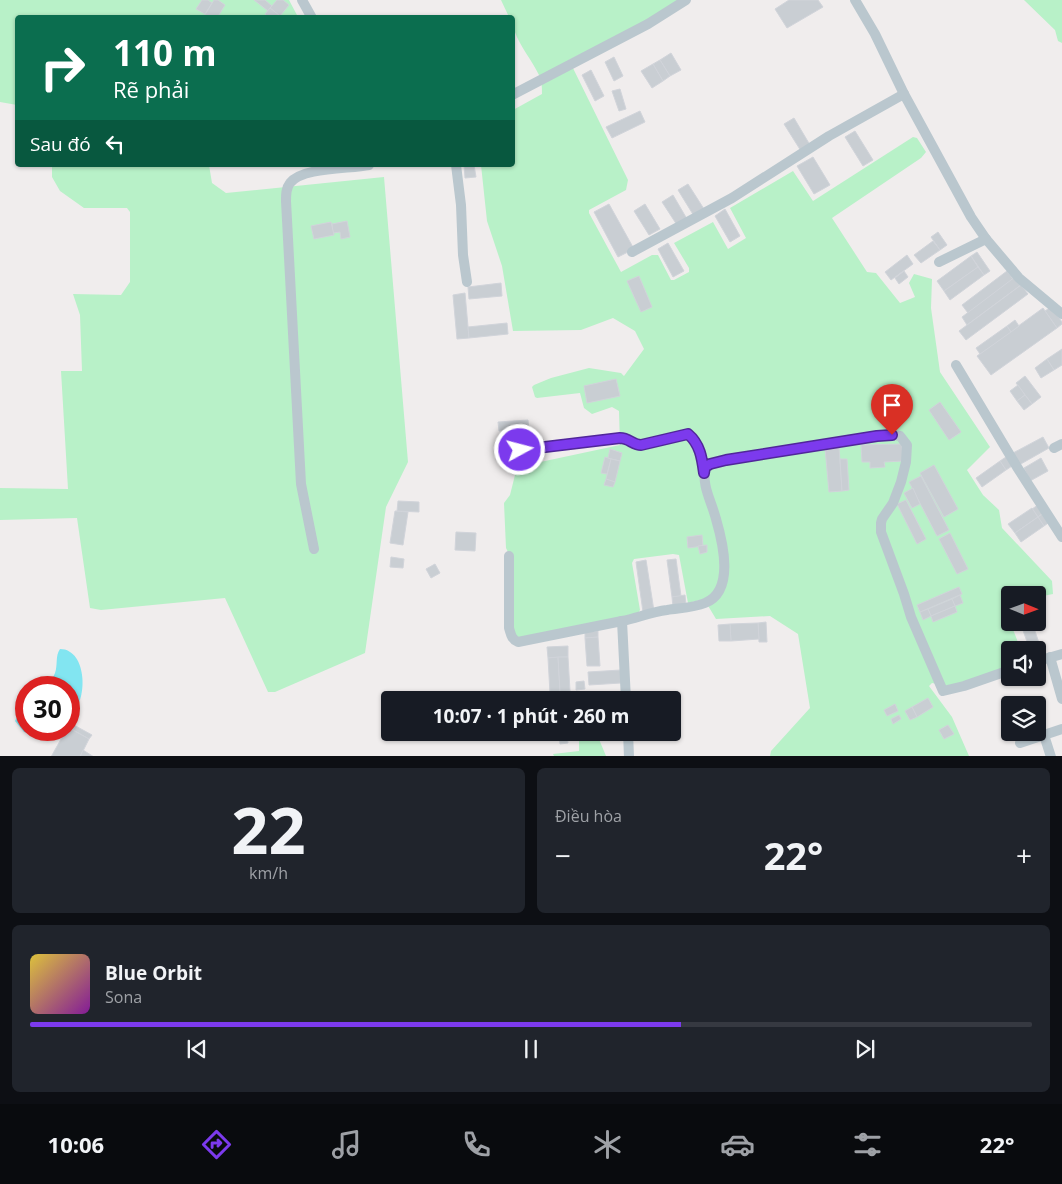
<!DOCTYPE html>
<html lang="vi">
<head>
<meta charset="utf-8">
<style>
  :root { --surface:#171b24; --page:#20242c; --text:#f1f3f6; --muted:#9ea1a6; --line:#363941; --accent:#7c3aed }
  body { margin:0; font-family:"Open Sans",sans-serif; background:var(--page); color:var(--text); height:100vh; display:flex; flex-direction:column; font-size:19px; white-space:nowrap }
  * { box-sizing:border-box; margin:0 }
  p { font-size:16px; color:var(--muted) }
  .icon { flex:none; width:28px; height:28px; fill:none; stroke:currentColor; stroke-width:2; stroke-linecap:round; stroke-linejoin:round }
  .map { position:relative; height:756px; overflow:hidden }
  .sheet { display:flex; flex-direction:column; gap:12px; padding:12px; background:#0d0f14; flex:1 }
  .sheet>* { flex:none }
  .guide { position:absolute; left:15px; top:15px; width:500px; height:152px; border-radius:5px; box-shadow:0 1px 4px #0004; background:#0b6e4f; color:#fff; overflow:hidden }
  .needle { width:32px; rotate:91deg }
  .controls { position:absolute; left:1001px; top:586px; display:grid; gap:10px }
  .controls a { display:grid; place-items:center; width:45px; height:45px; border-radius:5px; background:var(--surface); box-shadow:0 1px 4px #0004; font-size:25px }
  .speed { position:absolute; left:15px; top:676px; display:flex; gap:10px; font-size:25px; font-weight:700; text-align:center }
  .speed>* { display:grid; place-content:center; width:65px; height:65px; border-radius:50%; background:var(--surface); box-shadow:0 1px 4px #0004; line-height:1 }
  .speed .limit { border:8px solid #d22; background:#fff; color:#111 }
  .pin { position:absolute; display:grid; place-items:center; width:42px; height:42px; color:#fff; margin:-51px -21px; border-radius:50% 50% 50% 0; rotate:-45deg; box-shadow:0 0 5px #0007 }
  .pin .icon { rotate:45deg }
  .me { position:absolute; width:55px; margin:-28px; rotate:83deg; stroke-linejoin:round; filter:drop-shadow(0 0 4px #0008) }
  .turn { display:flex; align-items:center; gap:18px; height:105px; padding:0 15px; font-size:22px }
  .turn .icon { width:65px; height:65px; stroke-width:2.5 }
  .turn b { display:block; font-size:35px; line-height:42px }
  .then { display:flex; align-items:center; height:48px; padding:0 15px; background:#0003; gap:10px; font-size:19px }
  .big { font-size:38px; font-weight:700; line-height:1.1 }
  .sheet .card { flex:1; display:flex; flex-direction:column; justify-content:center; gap:8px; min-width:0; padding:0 18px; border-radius:8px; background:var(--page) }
  .sheet .dial { align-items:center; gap:0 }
  .dial b { font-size:65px; line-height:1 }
  .song { display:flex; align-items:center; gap:15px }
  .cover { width:60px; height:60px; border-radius:8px; background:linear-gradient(135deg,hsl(50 70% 55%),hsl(290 70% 35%)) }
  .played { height:5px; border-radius:2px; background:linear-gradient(90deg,var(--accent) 65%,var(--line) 65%) }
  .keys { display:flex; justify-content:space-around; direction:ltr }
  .heat { display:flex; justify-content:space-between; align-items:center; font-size:28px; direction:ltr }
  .sheet .tiles { flex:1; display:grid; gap:12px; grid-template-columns:1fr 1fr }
  .card:last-child { grid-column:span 2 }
  .trip { position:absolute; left:381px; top:691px; width:300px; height:50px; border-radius:5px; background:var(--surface); box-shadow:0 1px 4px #0004; font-weight:700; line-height:50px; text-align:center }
  .tabs { display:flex; height:80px; justify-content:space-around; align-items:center; background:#090b0e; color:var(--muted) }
  .tabs .icon { width:35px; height:35px }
  .tabs .current { color:var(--accent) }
  .tabs b { font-size:22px; color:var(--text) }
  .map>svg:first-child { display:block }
</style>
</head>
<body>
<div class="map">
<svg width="1062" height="757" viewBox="0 0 1062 757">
  <rect width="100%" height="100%" fill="#f0eded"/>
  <g fill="#b8f1c8">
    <polygon points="0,0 289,0 298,17 18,18 17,105 0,102"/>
    <path d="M501,0H679L645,22L569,60L628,180L626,190L589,210V213L621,272L652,255H658L671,280H674L689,272V268L674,243L713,222L728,249L746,238L730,208L793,171L813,201L913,137L917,138L926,152L921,158L832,218L867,272L876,273L900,303L915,297L909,283L914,274L932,279L931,308L940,372L990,447L967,470L983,495L999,510L1002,528L1052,581L1053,594L1038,597V595H1010V606L1005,609L1021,650H1010V666L961,684L947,686L932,683L929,686L952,717L969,756H770L771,751L810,708L798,634L770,616L716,619L704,599L688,603L679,555L673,554L634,559L632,563L640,610L637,615L519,639L514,637L510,556L506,548L504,503L510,495L517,467L620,445L619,411L612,407L592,414L584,408L580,393L537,398L535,397L532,387L534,385L551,378L589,368L621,373L624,376L644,349L635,331L613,318L581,330L513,331L502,266L487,221L481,165H512L513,110L542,94C542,88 542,80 539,75C530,56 513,39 512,18L509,17Z"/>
    <polygon points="1024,0 1062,0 1062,43 1058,41 1055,30"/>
    <polygon points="52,165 209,165 212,183 226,193 384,177 408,462 386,507 365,653 275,692 268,692 225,598 101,610 90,608 77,518 0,520 0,488 68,489 61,371 82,371 80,315 73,294 121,295 130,282 130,212 127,208 84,208 60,191 52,177"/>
    <polygon points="596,732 606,756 554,756 553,754 579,751 579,733"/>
  </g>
  <g fill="#82e5f1">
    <path d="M60,649C88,649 89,704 69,716V688L46,687C50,683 53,678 55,673C58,665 55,656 60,649Z"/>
    <polygon points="26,708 26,730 34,730 28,733 24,732 15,721 17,717 20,715"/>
  </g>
  <g fill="#c9ced3" stroke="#d1d4da">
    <polygon points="202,0 208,0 212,3 205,14 196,9"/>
    <polygon points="214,0 218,0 225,5 217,18 203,18"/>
    <polygon points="254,0 265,0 272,6 268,11"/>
    <polygon points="277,0 283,0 289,5 280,16 270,8"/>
    <polygon points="789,0 818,0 823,7 787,28 775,9"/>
    <polygon points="270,8 280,16 279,18 269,18 265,14"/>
    <polygon points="671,53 681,70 670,76 660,60"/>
    <polygon points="614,57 623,76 614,81 605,62"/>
    <polygon points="660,60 670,76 663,81 653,64"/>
    <polygon points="653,64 663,81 652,88 641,71"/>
    <polygon points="591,70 604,96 595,101 582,75"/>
    <polygon points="620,89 626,109 619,111 612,91"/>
    <polygon points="640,111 645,122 612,138 606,127"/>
    <polygon points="794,118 810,145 801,151 784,124"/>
    <polygon points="855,131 873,160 863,166 845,137"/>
    <polygon points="813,157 830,185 814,194 797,166"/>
    <polygon points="464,165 474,165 476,177 465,178"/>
    <polygon points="688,184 704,209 694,216 678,190"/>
    <polygon points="673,195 687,219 677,225 662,202"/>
    <polygon points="609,204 634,249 618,257 594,212"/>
    <polygon points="645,204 660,229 649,235 634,211"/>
    <polygon points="725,209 740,236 730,242 715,216"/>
    <polygon points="347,221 350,237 341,239 340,232 333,233 332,224"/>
    <polygon points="331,222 334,235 314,239 311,226"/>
    <polygon points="938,232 947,245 940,250 931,237"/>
    <polygon points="933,241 940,250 921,263 914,255"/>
    <polygon points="668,243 684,271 673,277 658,249"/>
    <polygon points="977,252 990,271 984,275 971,256"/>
    <polygon points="907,255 913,264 891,280 885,272"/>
    <polygon points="971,256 978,267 944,291 937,281"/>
    <polygon points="978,267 984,275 950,300 944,291"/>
    <polygon points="904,271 908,277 899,284 895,278"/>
    <polygon points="1007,271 1013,279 968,313 962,305"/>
    <polygon points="639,276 652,307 641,312 627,281"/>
    <polygon points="1015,277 1021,285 967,325 962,317"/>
    <polygon points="501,283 502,296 469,299 468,287"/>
    <polygon points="1021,285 1028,294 966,340 959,331"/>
    <polygon points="465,293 469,338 457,339 453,295"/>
    <polygon points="1051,307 1062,322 1062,324 1057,328 1045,311"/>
    <polygon points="1043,308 1057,328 991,375 977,356"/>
    <polygon points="1015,320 1019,326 1011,332 1007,326"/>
    <polygon points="507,323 508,334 469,338 468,327"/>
    <polygon points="1007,326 1011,332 980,354 976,348"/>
    <polygon points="1062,349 1062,365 1054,370 1047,359"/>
    <polygon points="1047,359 1054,370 1041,378 1035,368"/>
    <polygon points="1025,376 1041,397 1032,404 1016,383"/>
    <polygon points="616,379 620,396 587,403 584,386"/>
    <polygon points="1018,385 1025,395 1017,401 1010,391"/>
    <polygon points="1025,395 1032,404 1024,410 1017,401"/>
    <polygon points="940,402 961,432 949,440 929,410"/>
    <polygon points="528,420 529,429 499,431 498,422"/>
    <polygon points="1043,437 1049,448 1019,465 1013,453"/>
    <polygon points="902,444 903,461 884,462 885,467 870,468 870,462 862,462 861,445"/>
    <polygon points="839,447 842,491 829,492 825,448"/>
    <polygon points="610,449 622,453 620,461 608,458"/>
    <polygon points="605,457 611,459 607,474 601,473"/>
    <polygon points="1006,457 1012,466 1006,470 1000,461"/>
    <polygon points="1041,458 1048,471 1030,481 1024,468"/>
    <polygon points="611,459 620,461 615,482 606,479"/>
    <polygon points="840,459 847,459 849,490 842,491"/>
    <polygon points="1000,461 1006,470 982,487 976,478"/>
    <polygon points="934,465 958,509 944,517 920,473"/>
    <polygon points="921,476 949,530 937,536 909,482"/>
    <polygon points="606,479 615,482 613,487 604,485"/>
    <polygon points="913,488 920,504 912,508 904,493"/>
    <polygon points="906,500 926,539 917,544 897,504"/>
    <polygon points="398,501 419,502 419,512 397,511"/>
    <polygon points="1038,505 1043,513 1038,517 1032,509"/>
    <polygon points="1032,508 1038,517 1015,533 1008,524"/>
    <polygon points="395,511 408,512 403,545 390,543"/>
    <polygon points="1045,512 1051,521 1044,526 1038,517"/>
    <polygon points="1038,517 1044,526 1021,542 1015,533"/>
    <polygon points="456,532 476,533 475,551 455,550"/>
    <polygon points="950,533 968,569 957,574 939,539"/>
    <polygon points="702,535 703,546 688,548 687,537"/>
    <polygon points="707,545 707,552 700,554 698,546"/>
    <polygon points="391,557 404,559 403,568 390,567"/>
    <polygon points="676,559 681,596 672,597 667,560"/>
    <polygon points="646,560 654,611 643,612 636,562"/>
    <polygon points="435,564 440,573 431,578 426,569"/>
    <polygon points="959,587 962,594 920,612 917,605"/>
    <polygon points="685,595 686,605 673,607 672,597"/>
    <polygon points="960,595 963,603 955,606 952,599"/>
    <polygon points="952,599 955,606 931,616 928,609"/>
    <polygon points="955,606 957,612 933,622 931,616"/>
    <polygon points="928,609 931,616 923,620 920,612"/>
    <polygon points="766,622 767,642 759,642 758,623"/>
    <polygon points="1020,622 1032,622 1040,646 1030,650"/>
    <polygon points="758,623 759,639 731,641 730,624"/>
    <polygon points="730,624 731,641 719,641 718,625"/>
    <polygon points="598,631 598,637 585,638 585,632"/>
    <polygon points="598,637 600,666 587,666 585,638"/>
    <polygon points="568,646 568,657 548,658 547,647"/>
    <polygon points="1040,646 1043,655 1038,657 1038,650 1030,650"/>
    <polygon points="558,657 560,692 550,693 548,658"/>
    <polygon points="558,657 568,657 570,691 560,692"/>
    <polygon points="621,670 621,683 589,685 588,672"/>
    <polygon points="584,681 585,689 576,690 576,682"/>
    <polygon points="928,698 933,707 917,717 912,707"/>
    <polygon points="895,704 898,711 887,716 884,710"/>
    <polygon points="912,707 917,717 910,720 905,711"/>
    <polygon points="899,715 901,719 893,724 891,719"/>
    <polygon points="72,724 92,735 89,739 70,728"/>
    <polygon points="948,725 954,734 944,739 939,730"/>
    <polygon points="69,728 89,739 80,757 51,757 66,730 69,730"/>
    <polygon points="559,735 567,735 568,743 560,744"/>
    <polygon points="83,750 94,757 80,757"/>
  </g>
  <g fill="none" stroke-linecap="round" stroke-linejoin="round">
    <g stroke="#bac7ce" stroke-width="10">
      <polyline points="302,0 312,18"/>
      <polyline points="855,0 875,34 904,94 971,217 986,239 1019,278 1062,314"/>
      <polyline points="512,95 648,24 686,0"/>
      <polyline points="456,165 461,205 463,255 467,282"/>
      <polyline points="632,252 732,198 829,136 904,94"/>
      <polyline points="939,262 986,239"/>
      <polyline points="956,365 1017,467 1062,537"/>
      <polyline points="1054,448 1062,444"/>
      <path d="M508,451L620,438C629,438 633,445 641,445L688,434C700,443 702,458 704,472"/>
      <path d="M314,549L301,484L286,201C286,194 286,188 290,183C302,167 349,169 369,165"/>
      <path d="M509,556V628C511,634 511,639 518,642L622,621"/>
      <polyline points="1050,657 1062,699"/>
      <polyline points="1038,661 1062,654"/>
      <path d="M626,700L622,621C637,618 651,612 667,610C679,608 693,608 705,603C735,591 723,543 716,519C711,500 702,487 705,467L710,464L726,460L877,436L892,435L900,436L907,445L906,462L901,482L893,503L882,519L881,523V532L904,594L911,617L943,691L964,686L1010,670"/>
      <polyline points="628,732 629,757"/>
      <polyline points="1044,735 1051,757"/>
      <polyline points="1020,743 1062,729"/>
    </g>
  </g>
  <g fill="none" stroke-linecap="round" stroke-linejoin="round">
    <defs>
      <path id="route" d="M520,450L620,438C629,438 633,445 641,445L688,434C700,444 702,458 704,473L705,467L710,464L726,460L877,436L892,435"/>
    </defs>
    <use href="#route" stroke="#51269a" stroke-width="12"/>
    <use href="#route" stroke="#7c3aed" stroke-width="9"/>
  </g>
</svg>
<div class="controls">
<a><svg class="needle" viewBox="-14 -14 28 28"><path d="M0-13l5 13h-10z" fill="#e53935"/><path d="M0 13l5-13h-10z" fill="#9ea1a6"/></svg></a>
<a><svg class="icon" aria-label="sound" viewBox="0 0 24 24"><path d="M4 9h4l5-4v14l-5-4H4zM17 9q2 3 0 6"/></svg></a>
<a><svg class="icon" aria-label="layers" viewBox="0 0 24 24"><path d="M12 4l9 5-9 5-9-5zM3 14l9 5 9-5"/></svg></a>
</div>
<div class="speed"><div class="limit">30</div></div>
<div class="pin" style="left:892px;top:435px;background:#d93025"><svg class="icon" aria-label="arrive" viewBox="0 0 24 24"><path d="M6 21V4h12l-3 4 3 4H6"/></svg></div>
<svg class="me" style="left:520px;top:450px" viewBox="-20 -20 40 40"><circle r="17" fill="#7c3aed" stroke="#fff" stroke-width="3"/><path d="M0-11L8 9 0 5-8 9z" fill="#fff"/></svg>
<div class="trip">10:07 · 1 phút · 260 m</div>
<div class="guide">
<div class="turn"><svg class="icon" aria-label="right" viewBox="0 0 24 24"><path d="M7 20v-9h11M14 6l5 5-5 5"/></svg><div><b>110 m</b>Rẽ phải</div></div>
<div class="then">Sau đó<svg class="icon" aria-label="left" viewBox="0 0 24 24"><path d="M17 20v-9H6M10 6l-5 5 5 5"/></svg></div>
</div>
</div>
<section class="sheet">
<div class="tiles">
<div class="card dial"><b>22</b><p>km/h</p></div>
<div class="card"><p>Điều hòa</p>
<div class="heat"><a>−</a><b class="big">22°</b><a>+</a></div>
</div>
<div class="card">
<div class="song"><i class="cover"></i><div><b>Blue Orbit</b><p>Sona</p></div></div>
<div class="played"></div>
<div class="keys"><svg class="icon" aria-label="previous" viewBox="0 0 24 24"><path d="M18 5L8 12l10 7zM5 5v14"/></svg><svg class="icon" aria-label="pause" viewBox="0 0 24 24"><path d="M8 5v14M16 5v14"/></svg><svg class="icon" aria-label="next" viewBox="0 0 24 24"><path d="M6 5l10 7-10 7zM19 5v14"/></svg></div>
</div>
</div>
</section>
<nav class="tabs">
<b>10:06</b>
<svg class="icon current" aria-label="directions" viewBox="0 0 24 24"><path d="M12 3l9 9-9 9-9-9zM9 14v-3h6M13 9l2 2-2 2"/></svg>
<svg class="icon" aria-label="music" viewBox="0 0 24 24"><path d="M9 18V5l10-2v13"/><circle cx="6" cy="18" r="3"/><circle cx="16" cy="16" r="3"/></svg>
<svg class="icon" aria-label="phone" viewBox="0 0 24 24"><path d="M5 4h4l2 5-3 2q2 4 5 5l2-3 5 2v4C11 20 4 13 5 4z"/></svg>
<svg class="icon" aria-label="climate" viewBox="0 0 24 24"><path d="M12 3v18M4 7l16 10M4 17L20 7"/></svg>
<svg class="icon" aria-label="car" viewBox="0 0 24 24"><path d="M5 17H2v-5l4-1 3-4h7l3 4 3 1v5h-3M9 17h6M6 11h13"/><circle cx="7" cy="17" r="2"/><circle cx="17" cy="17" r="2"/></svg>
<svg class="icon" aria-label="filters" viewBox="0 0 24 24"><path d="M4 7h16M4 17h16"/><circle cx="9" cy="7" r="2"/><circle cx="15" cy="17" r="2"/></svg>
<b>22°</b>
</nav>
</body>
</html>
